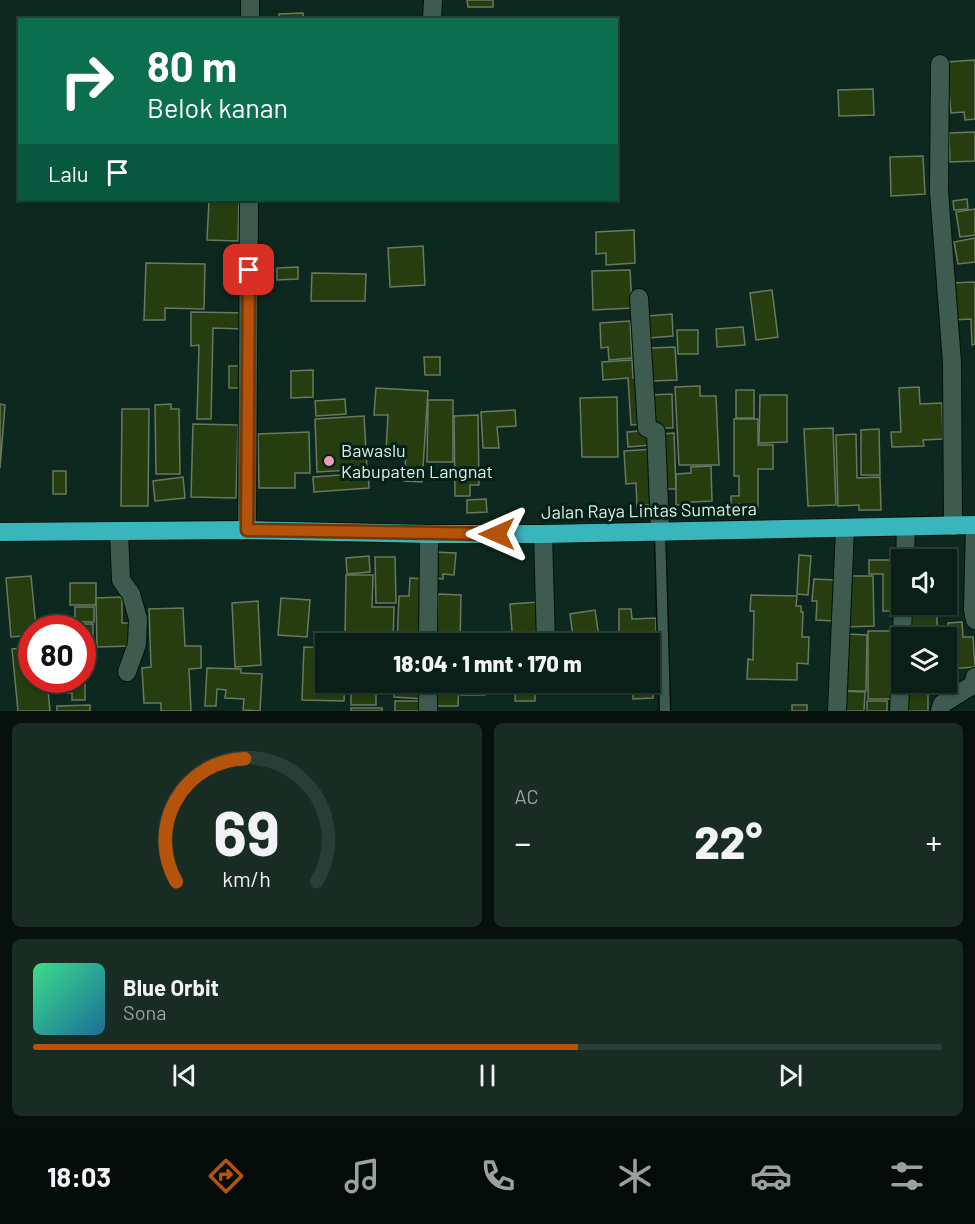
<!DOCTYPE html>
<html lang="id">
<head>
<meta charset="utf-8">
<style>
  :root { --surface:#0a1f17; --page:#182c24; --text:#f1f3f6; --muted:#99a2a1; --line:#2a3d36; --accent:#b45309 }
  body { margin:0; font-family:Barlow,sans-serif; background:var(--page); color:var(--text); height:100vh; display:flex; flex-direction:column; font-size:22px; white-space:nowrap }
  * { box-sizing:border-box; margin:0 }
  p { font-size:20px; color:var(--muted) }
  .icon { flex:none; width:33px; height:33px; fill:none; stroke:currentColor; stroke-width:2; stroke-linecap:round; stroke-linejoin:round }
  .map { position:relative; height:711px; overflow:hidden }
  .side { display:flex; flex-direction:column; gap:12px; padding:12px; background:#06110d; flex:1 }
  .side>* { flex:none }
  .guide { position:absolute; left:18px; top:18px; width:600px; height:183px; border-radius:0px; box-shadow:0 2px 4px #0004,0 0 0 2px var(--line); background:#0b6e4f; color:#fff; overflow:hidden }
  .tools { position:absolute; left:891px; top:549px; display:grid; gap:12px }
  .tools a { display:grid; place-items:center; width:66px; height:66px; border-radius:0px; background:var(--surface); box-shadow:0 2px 4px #0004,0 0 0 2px var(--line); font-size:30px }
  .speed { position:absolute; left:18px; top:615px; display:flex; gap:12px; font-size:30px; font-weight:700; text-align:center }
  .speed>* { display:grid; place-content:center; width:78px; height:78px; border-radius:50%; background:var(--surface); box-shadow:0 2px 4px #0004,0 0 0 2px var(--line); line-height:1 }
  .speed .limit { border:9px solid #d22; background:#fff; color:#111 }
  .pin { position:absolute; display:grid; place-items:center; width:51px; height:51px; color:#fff; margin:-26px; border-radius:12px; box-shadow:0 3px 9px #0006 }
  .me { position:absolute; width:66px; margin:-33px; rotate:270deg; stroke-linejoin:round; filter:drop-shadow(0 0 4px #0008) }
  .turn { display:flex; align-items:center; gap:21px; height:126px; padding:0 30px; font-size:27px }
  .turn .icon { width:78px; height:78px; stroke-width:2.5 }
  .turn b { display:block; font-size:42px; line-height:51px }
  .then { display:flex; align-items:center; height:57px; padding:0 30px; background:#0003; gap:12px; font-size:22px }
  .big { font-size:45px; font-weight:800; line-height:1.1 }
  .side .widget { flex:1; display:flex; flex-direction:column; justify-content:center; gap:9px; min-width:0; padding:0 21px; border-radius:9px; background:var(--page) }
  .side .dial { align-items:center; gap:0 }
  .dial svg { height:156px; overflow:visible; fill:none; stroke:var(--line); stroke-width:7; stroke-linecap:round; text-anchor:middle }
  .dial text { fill:var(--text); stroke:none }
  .song { display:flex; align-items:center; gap:18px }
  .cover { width:72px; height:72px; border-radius:9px; background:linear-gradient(135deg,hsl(150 70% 55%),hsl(200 70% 35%)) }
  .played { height:6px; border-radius:3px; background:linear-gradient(90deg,var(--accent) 60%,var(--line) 60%) }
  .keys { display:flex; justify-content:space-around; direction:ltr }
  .heat { display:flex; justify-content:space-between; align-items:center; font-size:33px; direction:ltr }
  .side .tiles { flex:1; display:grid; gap:12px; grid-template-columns:1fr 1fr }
  .widget:last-child { grid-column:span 2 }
  .trip { position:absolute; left:315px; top:633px; width:345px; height:60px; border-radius:0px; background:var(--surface); box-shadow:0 2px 4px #0004,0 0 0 2px var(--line); font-weight:800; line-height:60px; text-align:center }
  .tab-bar { display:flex; height:96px; justify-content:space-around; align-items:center; background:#040c09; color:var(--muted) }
  .tab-bar .icon { width:42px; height:42px }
  .tab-bar .active { color:var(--accent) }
  .tab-bar b { font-size:27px; color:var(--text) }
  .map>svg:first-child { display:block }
</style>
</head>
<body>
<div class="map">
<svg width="975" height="711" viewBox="0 0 975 711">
  <rect width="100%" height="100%" fill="#0d291f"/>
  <g fill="#253d0f" stroke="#6a7860" stroke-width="1.5">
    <polygon points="467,0 493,0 493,7 468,7"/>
    <polygon points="303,13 303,20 279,20 279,14"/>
    <polygon points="975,60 975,119 965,120 964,112 951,113 946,62"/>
    <polygon points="873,89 874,115 839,116 838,90"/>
    <polygon points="975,132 975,161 950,162 949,133"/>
    <polygon points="923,156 925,194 891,196 890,157"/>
    <polygon points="967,199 968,209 954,210 953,201"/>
    <polygon points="209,200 239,200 238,241 207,240"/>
    <polygon points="975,209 975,235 960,237 956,212"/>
    <polygon points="634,230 635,263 606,265 606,253 596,254 596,232"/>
    <polygon points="975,238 975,262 958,264 954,242"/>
    <polygon points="423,246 425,285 390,287 388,248"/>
    <polygon points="146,263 205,264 204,309 165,308 165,320 144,320"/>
    <polygon points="298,267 298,279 277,280 277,268"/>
    <polygon points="630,270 632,308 593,310 592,271"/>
    <polygon points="312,273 366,274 365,301 311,301"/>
    <polygon points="975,282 975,344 972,345 971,319 952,320 951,283"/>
    <polygon points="772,290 778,337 756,340 750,293"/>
    <polygon points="191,312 245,313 244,329 213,328 211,419 197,419 199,345 191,346"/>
    <polygon points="672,314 673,336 649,338 648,316"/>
    <polygon points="630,321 632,358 609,360 608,347 601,348 600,323"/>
    <polygon points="743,327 745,345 717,347 716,329"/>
    <polygon points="677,330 698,330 698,354 678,354"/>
    <polygon points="675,347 677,380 652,381 651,348"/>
    <polygon points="424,357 440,357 440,375 425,375"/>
    <polygon points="632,360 633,378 641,377 644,424 631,425 628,378 603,380 602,362"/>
    <rect x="229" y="366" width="13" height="22"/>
    <polygon points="313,370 313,397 291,398 291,371"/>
    <polygon points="700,386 700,396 716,396 719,465 679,465 675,387"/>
    <polygon points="919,387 920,404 942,403 943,439 923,440 924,446 892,447 891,432 901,432 899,388"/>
    <polygon points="376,388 428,391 422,482 404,481 406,454 386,452 388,415 374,415"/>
    <rect x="736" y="390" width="18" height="28"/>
    <polygon points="672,394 673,428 651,428 650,395"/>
    <polygon points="760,395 787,395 787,442 759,443"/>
    <polygon points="617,397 618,457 582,457 580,398"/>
    <polygon points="345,399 346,414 316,416 315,401"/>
    <polygon points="428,400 453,400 453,462 427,462"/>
    <polygon points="0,404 5,405 0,468"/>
    <polygon points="171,404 171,409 179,409 180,474 156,474 155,405"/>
    <polygon points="122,409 149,409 148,506 121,506"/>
    <polygon points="515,410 516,426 497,427 499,448 483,448 481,412"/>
    <polygon points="478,415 479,485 470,485 470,496 455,496 454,416"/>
    <polygon points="364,416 367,469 317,472 315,419"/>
    <polygon points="734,419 758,419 758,445 773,445 773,469 758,469 758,512 739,513 739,504 731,505 731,496 739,496 739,476 734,476"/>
    <polygon points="193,424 238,425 236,498 191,497"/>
    <polygon points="833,428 836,505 808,506 804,429"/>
    <polygon points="879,429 880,475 861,475 861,430"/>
    <polygon points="651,430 651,445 628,447 627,432"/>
    <polygon points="309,432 310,473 295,473 295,488 259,488 258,434"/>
    <polygon points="674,433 676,489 662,489 660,434"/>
    <polygon points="856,434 857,478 880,477 881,510 859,510 859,505 838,506 836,435"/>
    <polygon points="654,449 657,504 637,506 636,483 626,484 624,451"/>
    <polygon points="711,466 712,501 691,502 691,505 676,505 676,474 691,473 691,467"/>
    <rect x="53" y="471" width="13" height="23"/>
    <polygon points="368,473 369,488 314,492 313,477"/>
    <polygon points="183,477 185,498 155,501 153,481"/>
    <polygon points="486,499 487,512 467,513 467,500"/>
    <polygon points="434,552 456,553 454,575 443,574 443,579 432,578"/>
    <polygon points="799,555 811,556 808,595 797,594"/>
    <polygon points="369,556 370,572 347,574 346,558"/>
    <polygon points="375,557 395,557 396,603 376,603"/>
    <polygon points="939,557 955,557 954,574 946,574 946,560 939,560"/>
    <polygon points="869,560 900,560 900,611 883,611 883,574 869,574"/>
    <polygon points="346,575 373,575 372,607 394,607 393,644 368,644 368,640 345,640"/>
    <polygon points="31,576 36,628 32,628 32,635 11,637 6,578"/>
    <polygon points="844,576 873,576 874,626 844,627"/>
    <polygon points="410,578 424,579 425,644 397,644 399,596 409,596"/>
    <polygon points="814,579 836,580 833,621 816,620 817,601 812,601"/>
    <rect x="70" y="583" width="26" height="22"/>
    <polygon points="438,594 461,595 460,643 447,643 447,636 437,636"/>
    <polygon points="751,595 797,596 796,606 801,606 801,612 803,612 802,637 809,637 808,664 797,663 797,680 747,679 748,659 753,660 754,611 750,611"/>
    <polygon points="122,597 122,623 130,623 131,646 97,647 96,598"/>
    <polygon points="281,598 310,600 307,637 278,635"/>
    <polygon points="258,601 261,665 235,667 232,603"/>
    <polygon points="539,602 542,644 513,644 510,604"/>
    <polygon points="936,605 938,638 910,638 909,606"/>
    <rect x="75" y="607" width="19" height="15"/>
    <polygon points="183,608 185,646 201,646 201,668 189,669 191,711 161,711 161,703 144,703 142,668 151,667 149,609"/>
    <polygon points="619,609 631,609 632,619 656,618 656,670 650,670 650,644 619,644"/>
    <polygon points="595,610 600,644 574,644 570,614"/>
    <polygon points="962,622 963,637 973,637 975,667 951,669 948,623"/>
    <polygon points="55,624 93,624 93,650 82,650 82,628 55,628"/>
    <rect x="868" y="631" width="28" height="68"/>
    <polygon points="845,634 867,635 866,691 839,691"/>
    <rect x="462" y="641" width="24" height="3"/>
    <polygon points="32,647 32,680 47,680 50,711 18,711 12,649"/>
    <polygon points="304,647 326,648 326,682 345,682 344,701 302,700"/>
    <polygon points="948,648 951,685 935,687 934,682 946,682 946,649"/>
    <polygon points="82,655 85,655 85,700 72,700 72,693 53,693 53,680 82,680"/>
    <polygon points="207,668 241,669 241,673 262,674 260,711 243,710 244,699 225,698 226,690 217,689 216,706 205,706"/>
    <polygon points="650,677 653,677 653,698 633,699 633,682 650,682"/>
    <rect x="351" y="682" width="25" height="23"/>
    <polygon points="395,682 425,682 424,699 394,697"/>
    <polygon points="433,682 459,682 458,706 433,706"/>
    <rect x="461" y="682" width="24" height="13"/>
    <polygon points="516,682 535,682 535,701 515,701"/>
    <polygon points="906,682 928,682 928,711 905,711"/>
    <polygon points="841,691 865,692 864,711 840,711"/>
    <polygon points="395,701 421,701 420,711 395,711"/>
    <rect x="867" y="701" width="20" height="10"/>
    <polygon points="90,705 90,711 57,711 57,706"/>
    <rect x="792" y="705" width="15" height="6"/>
    <rect x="351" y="708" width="31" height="3"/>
  </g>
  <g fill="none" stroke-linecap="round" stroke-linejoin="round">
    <defs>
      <polyline id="lane" points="660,530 665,711"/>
      <g id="street">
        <polyline points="250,20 250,0"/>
        <polyline points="432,20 433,0"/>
        <polyline points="940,64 939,191 952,363 953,526"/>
        <polyline points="639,298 647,428 656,432 660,530"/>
        <polyline points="975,525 973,610 975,620"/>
        <polyline points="247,530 249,200"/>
        <polyline points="119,532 121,580 131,594 138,619 137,644 127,672"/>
        <polyline points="543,534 546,644"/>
        <polyline points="905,560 906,527"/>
        <polyline points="902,638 903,604"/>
        <polyline points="428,644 429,534"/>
        <polyline points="428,711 428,682"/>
        <polyline points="837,711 845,528"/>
        <polyline points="899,711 902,655"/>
        <polyline points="940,711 942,704 973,685 975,677"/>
      </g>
      <polyline id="highway" points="0,532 247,530 429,534 543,534 975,525"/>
    </defs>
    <use href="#lane" stroke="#001209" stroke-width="13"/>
    <use href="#street" stroke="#001209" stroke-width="20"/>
    <use href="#highway" stroke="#001209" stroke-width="20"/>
    <use href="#lane" stroke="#3e5b4f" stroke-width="10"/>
    <use href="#street" stroke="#3e5b4f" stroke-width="18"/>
    <use href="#highway" stroke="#38b6bc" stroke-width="18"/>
  </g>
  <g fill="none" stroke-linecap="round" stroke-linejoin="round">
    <defs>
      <polyline id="route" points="249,270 247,530 497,534"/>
    </defs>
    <use href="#route" stroke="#753606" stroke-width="15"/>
    <use href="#route" stroke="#b45309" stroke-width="10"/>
  </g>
  <circle fill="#f09ab5" stroke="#032016" stroke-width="2" cx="329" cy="461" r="6"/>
  <g text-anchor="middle" stroke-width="6" stroke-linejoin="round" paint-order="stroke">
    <g font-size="18" fill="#dfefe8" stroke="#032016" text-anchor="start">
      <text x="341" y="457">Bawaslu<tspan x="341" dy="21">Kabupaten Langnat</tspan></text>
    </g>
    <g font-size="18" fill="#dfefe8" stroke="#032016">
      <text transform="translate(649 511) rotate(-1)" y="6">Jalan Raya Lintas Sumatera</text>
    </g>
  </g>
</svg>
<div class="tools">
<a><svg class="icon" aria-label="sound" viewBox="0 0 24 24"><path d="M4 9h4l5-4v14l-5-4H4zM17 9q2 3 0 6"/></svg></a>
<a><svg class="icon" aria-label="layers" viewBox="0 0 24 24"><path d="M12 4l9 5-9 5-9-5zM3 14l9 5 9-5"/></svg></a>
</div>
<div class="speed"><div class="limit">80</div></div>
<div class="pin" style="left:249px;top:270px;background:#d93025"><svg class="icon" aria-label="arrive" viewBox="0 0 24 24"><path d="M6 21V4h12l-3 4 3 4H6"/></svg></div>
<svg class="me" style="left:497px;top:534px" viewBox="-20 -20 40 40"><path d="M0-17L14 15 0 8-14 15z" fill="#b45309" stroke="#fff" stroke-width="4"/></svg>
<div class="trip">18:04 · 1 mnt · 170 m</div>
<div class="guide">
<div class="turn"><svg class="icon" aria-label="right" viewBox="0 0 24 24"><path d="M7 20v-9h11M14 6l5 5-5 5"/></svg><div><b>80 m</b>Belok kanan</div></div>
<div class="then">Lalu<svg class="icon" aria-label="arrive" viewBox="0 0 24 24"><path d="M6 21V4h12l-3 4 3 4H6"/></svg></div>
</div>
</div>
<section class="side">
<div class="tiles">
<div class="widget dial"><svg viewBox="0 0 100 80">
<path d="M14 69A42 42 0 1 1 86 69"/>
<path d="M14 69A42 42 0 0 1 49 6" stroke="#b45309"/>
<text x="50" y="56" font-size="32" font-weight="700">69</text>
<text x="50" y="72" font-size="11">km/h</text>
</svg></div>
<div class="widget"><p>AC</p>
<div class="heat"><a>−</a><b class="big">22°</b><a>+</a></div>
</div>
<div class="widget">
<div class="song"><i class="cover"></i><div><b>Blue Orbit</b><p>Sona</p></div></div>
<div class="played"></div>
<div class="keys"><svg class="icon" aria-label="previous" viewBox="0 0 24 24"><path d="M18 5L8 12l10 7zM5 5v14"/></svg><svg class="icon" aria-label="pause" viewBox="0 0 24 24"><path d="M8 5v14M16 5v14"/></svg><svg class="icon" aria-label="next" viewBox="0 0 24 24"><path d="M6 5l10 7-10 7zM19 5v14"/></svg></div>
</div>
</div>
</section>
<nav class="tab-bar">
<b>18:03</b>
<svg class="icon active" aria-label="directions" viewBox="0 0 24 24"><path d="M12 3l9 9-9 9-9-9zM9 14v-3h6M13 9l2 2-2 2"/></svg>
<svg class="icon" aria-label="music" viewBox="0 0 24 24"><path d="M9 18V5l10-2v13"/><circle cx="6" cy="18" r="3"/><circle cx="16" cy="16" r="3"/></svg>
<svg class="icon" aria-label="phone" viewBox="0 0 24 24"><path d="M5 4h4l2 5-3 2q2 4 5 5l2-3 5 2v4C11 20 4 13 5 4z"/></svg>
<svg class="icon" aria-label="climate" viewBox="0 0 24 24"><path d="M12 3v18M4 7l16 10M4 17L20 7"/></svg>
<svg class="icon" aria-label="car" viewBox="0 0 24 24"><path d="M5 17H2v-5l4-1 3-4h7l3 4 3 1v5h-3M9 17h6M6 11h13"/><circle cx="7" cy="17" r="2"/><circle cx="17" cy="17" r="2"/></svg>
<svg class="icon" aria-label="filters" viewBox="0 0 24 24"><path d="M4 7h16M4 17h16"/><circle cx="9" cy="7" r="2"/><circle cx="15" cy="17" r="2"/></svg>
</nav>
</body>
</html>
